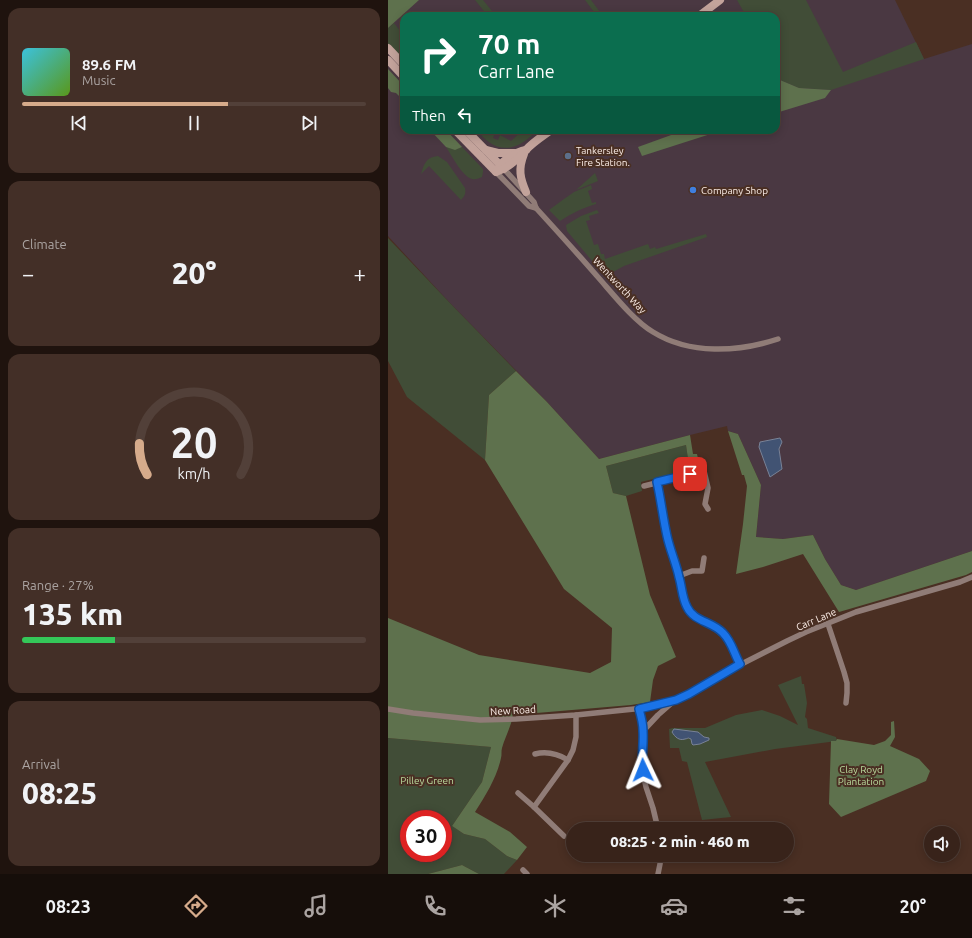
<!DOCTYPE html>
<html lang="en">
<head>
<meta charset="utf-8">
<style>
  :root { --surface:#38231a; --page:#432f27; --text:#f1f3f6; --muted:#aba4a2; --line:#524039; --accent:#d6ab8b }
  body { margin:0; font-family:Ubuntu,sans-serif; background:var(--page); color:var(--text); height:100vh; display:flex; flex-direction:column; font-size:15px; white-space:nowrap }
  * { box-sizing:border-box; margin:0 }
  p { font-size:13px; color:var(--muted) }
  .icon { flex:none; width:22px; height:22px; fill:none; stroke:currentColor; stroke-width:2; stroke-linecap:round; stroke-linejoin:round }
  .map { position:relative; flex:1; overflow:hidden }
  .drawer { display:flex; flex-direction:column; gap:8px; padding:8px; background:#1f130e; width:388px }
  .drawer>* { flex:none }
  .banner { position:absolute; left:12px; top:12px; width:380px; height:122px; border-radius:12px; box-shadow:0 2px 10px #0003,0 0 0 1px var(--line); background:#0b6e4f; color:#fff; overflow:hidden }
  .tools { position:absolute; left:536px; top:826px; display:grid; gap:8px }
  .tools a { display:grid; place-items:center; width:36px; height:36px; border-radius:50%; background:var(--surface); box-shadow:0 2px 10px #0003,0 0 0 1px var(--line); font-size:20px }
  .speed { position:absolute; left:12px; top:810px; display:flex; gap:8px; font-size:20px; font-weight:700; text-align:center }
  .speed>* { display:grid; place-content:center; width:52px; height:52px; border-radius:50%; background:var(--surface); box-shadow:0 2px 10px #0003,0 0 0 1px var(--line); line-height:1 }
  .speed .limit { border:6px solid #d22; background:#fff; color:#111 }
  .pin { position:absolute; display:grid; place-items:center; width:34px; height:34px; color:#fff; margin:-17px; border-radius:8px; box-shadow:0 2px 6px #0006 }
  .me { position:absolute; width:44px; margin:-22px; rotate:358deg; stroke-linejoin:round; filter:drop-shadow(0 0 3px #0008) }
  .turn { display:flex; align-items:center; gap:14px; height:84px; padding:0 12px; font-size:18px }
  .turn .icon { width:52px; height:52px; stroke-width:2.5 }
  .turn b { display:block; font-size:28px; line-height:34px }
  .then { display:flex; align-items:center; height:38px; padding:0 12px; background:#0003; gap:8px; font-size:15px }
  .big { font-size:30px; font-weight:800; line-height:1.1 }
  .drawer .widget { flex:1; display:flex; flex-direction:column; justify-content:center; gap:6px; min-width:0; padding:0 14px; border-radius:12px; background:var(--page) }
  .drawer .dial { align-items:center; gap:0 }
  .dial svg { height:104px; overflow:visible; fill:none; stroke:var(--line); stroke-width:7; stroke-linecap:round; text-anchor:middle }
  .dial text { fill:var(--text); stroke:none }
  .song { display:flex; align-items:center; gap:12px }
  .cover { width:48px; height:48px; border-radius:6px; background:linear-gradient(135deg,hsl(190 70% 55%),hsl(90 70% 35%)) }
  .played { height:4px; border-radius:2px; background:linear-gradient(90deg,var(--accent) 60%,var(--line) 60%) }
  .keys { display:flex; justify-content:space-around; direction:ltr }
  .heat { display:flex; justify-content:space-between; align-items:center; font-size:22px; direction:ltr }
  .charge { height:6px; border-radius:3px; background:linear-gradient(90deg,#34c759 27%,var(--line) 0) }
  .trip { position:absolute; left:178px; top:822px; width:228px; height:40px; border-radius:20px; background:var(--surface); box-shadow:0 2px 10px #0003,0 0 0 1px var(--line); font-weight:800; line-height:40px; text-align:center }
  .tabs { display:flex; height:64px; justify-content:space-around; align-items:center; background:#160e0a; color:var(--muted) }
  .tabs .icon { width:28px; height:28px }
  .tabs .selected { color:var(--accent) }
  .tabs b { font-size:18px; color:var(--text) }
  main { display:flex; flex:1; min-height:0 }
  .map>svg:first-child { display:block }
</style>
</head>
<body>
<main>
<section class="drawer">
<div class="widget">
<div class="song"><i class="cover"></i><div><b>89.6 FM</b><p>Music</p></div></div>
<div class="played"></div>
<div class="keys"><svg class="icon" aria-label="previous" viewBox="0 0 24 24"><path d="M18 5L8 12l10 7zM5 5v14"/></svg><svg class="icon" aria-label="pause" viewBox="0 0 24 24"><path d="M8 5v14M16 5v14"/></svg><svg class="icon" aria-label="next" viewBox="0 0 24 24"><path d="M6 5l10 7-10 7zM19 5v14"/></svg></div>
</div>
<div class="widget"><p>Climate</p>
<div class="heat"><a>−</a><b class="big">20°</b><a>+</a></div>
</div>
<div class="widget dial"><svg viewBox="0 0 100 80">
<path d="M14 69A42 42 0 1 1 86 69"/>
<path d="M14 69A42 42 0 0 1 8 45" stroke="#d6ab8b"/>
<text x="50" y="56" font-size="32" font-weight="700">20</text>
<text x="50" y="72" font-size="11">km/h</text>
</svg></div>
<div class="widget"><p>Range · 27%</p><b class="big">135 km</b><div class="charge"></div></div>
<div class="widget"><p>Arrival</p><b class="big">08:25</b></div>
</section>
<div class="map">
<svg width="584" height="874" viewBox="0 0 584 874">
  <rect width="100%" height="100%" fill="#4a2f23"/>
  <path fill="#4a3842" fill-rule="evenodd" d="M27,0H507L536,59L584,44V551L468,590L453,585L437,559L425,535L395,539L368,537L373,485L350,434L340,431L339,426L302,435L211,459L159,402L61,302L0,236V22ZM16,16H388V130H16Z"/>
  <g fill="#414d37" fill-rule="evenodd">
    <polygon points="87,0 95,0 108,16 100,16"/>
    <polygon points="197,0 203,0 215,16 209,16"/>
    <polygon points="349,0 418,0 455,72 528,42 536,59 443,90 411,88 392,80 388,72 388,16 358,16"/>
    <polygon points="6,23 16,36 16,60 0,44 0,28"/>
    <path d="M89,130H99L107,133L105,138L110,140L112,135L123,141L135,130H150C144,135 137,142 130,145C112,153 99,143 89,130Z"/>
    <path d="M58,147C64,149 68,150 74,147L95,169V172L94,177C91,178 88,180 84,179C74,176 64,156 58,147Z"/>
    <path d="M50,156L59,162L77,188C78,193 77,196 73,200L41,166L33,174C36,164 38,157 50,156Z"/>
    <polygon points="207,173 210,181 188,190"/>
    <path d="M203,185L204,189L200,191L204,203L208,202V204C195,208 184,213 172,221L161,210L176,199L186,192Z"/>
    <polygon points="209,210 211,213 201,216 202,220 198,221 206,245 210,244 213,254 216,254 217,259 260,244 262,249 267,247 268,249 318,234 319,237 236,266 225,272 218,274 205,262 179,231 178,225 193,216"/>
    <polygon points="0,238 61,302 128,371 101,395 97,460 19,397 0,361"/>
    <polygon points="298,445 300,459 304,465 308,466 311,463 311,466 310,468 253,482 254,491 238,496 225,493 218,466"/>
    <polygon points="413,676 414,684 416,684 419,703 417,717 419,719 420,728 448,737 449,741 387,749 317,762 343,817 314,820 299,762 294,761 291,748 282,748 281,729 285,728 317,728 348,715 374,710 392,716 410,725 390,685"/>
    <path d="M0,738L103,747L94,782L64,826L76,834L97,839L119,856L129,860L116,874H91L74,865L40,874H0ZM21,819H55V853H21Z"/>
  </g>
  <g fill="#5e714d">
    <polygon points="0,0 31,0 0,28"/>
    <polygon points="0,69 16,86 16,101 8,93 3,92 0,88"/>
    <polygon points="392,80 411,88 443,90 437,98 388,113 388,83"/>
    <polygon points="42,130 58,130 74,147 67,150 58,147"/>
    <polygon points="297,130 335,130 254,156 250,147"/>
    <path d="M128,371L159,402L211,459L302,435L305,454H309L311,463L308,466L304,465L300,459L298,445L218,466L225,493L238,496L262,595L288,657L270,666L265,680L262,702L243,705L125,715C123,727 117,737 114,748C113,751 114,755 113,758C109,777 98,795 87,812L122,832L139,847L129,860L119,856L97,839L76,834L64,826L94,782L103,747L0,738V618L91,655L202,673L223,662L224,628L176,589L97,460L101,395Z"/>
    <polygon points="340,431 350,434 373,485 368,537 395,539 425,535 437,559 453,585 468,590 584,551 584,572 578,575 451,612 415,554 375,567 348,574 355,524 359,486 356,475 354,475"/>
    <polygon points="506,721 507,737 502,746 531,759 542,771 538,781 453,817 441,804 443,741 448,741 449,739 486,745 497,741 503,735 503,722"/>
    <polygon points="74,865 91,874 40,874"/>
  </g>
  <g fill="#415373" stroke="#798296">
    <polygon points="392,438 394,442 391,449 394,469 382,477 371,447 372,442"/>
    <path d="M286,729L310,732L316,737L321,738V740L312,744L305,745L304,744L303,739C297,737 303,738 297,739C291,741 287,737 284,732Z"/>
  </g>
  <g fill="none" stroke-linecap="round" stroke-linejoin="round">
    <g stroke="#907c77" stroke-width="5.5">
      <path d="M116,169L146,202L148,208C169,231 189,253 209,276C225,294 245,320 265,332C302,355 350,352 390,339"/>
      <polyline points="108,172 141,206 148,208"/>
      <polyline points="316,471 320,488 317,504 320,509"/>
      <path d="M269,482C273,500 275,518 279,536C282,550 288,563 291,577C294,587 294,598 299,607C306,622 324,621 335,633C344,642 346,654 352,665"/>
      <polyline points="256,486 316,471 315,462"/>
      <polyline points="291,576 304,571 314,571 316,558"/>
      <polyline points="440,624 456,672 459,683 459,693 458,703"/>
      <polyline points="0,709 25,713 92,720 128,719 188,715 256,708 287,700 301,694 332,675 399,641 418,632 468,612 572,582 584,577"/>
      <polyline points="251,709 253,717 255,731 254,761 255,774 258,787 265,808 270,829"/>
      <polyline points="255,731 270,715 286,701"/>
      <path d="M147,754C159,751 170,754 180,760"/>
      <polyline points="130,793 146,807 180,760 185,750 188,737 188,715"/>
      <polyline points="146,807 176,836"/>
      <polyline points="135,870 139,874"/>
      <polyline points="270,874 272,864 273,855"/>
    </g>
    <g stroke="#c3a39b" stroke-width="8">
      <polyline points="311,16 332,0"/>
      <polyline points="0,48 16,65"/>
      <polyline points="0,60 16,77"/>
      <polyline points="67,130 108,172"/>
      <polyline points="78,130 116,169"/>
      <polyline points="98,150 110,153 127,153"/>
      <path d="M136,154C130,169 132,178 138,192"/>
      <path d="M110,169C115,159 128,152 138,150"/>
      <path d="M108,172C122,167 128,160 138,150C145,142 155,136 163,130"/>
    </g>
  </g>
  <g fill="none" stroke-linecap="round" stroke-linejoin="round">
    <defs>
      <path id="route" d="M255,770C253,757 256,745 255,731C255,724 253,716 251,709L288,700L301,694L352,664C346,654 344,642 335,633C324,621 306,622 299,607C294,598 294,587 291,577C288,563 282,550 279,536C275,518 273,500 269,482L302,474"/>
    </defs>
    <use href="#route" stroke="#114b97" stroke-width="10"/>
    <use href="#route" stroke="#1a73e8" stroke-width="7"/>
  </g>
  <circle fill="#5c6f8a" stroke="#4a2f23" stroke-width="1.5" cx="180" cy="156" r="4"/>
  <circle fill="#3f7fe0" stroke="#4a2f23" stroke-width="1.5" cx="305" cy="190" r="4"/>
  <g text-anchor="middle" stroke-width="4" stroke-linejoin="round" paint-order="stroke">
    <g font-size="10" fill="#fceee8" stroke="#4a2f23" text-anchor="start">
      <text x="188" y="154">Tankersley<tspan x="188" dy="12">Fire Station.</tspan></text>
      <text x="313" y="194">Company Shop</text>
    </g>
    <g font-size="10" fill="#fceee8" stroke="#4a2f23">
      <text transform="translate(232 285) rotate(47)" y="4">Wentworth Way</text>
      <text transform="translate(428 619) rotate(-23)" y="4">Carr Lane</text>
      <text transform="translate(125 710) rotate(-3)" y="4">New Road</text>
    </g>
    <g font-size="10" fill="#bbdb9e" stroke="#4a2f23">
      <text x="473" y="773">Clay Royd<tspan x="473" dy="12">Plantation</tspan></text>
      <text x="39" y="784">Pilley Green</text>
    </g>
  </g>
</svg>
<div class="tools">
<a><svg class="icon" aria-label="sound" viewBox="0 0 24 24"><path d="M4 9h4l5-4v14l-5-4H4zM17 9q2 3 0 6"/></svg></a>
</div>
<div class="speed"><div class="limit">30</div></div>
<div class="pin" style="left:302px;top:474px;background:#d93025"><svg class="icon" aria-label="arrive" viewBox="0 0 24 24"><path d="M6 21V4h12l-3 4 3 4H6"/></svg></div>
<svg class="me" style="left:255px;top:770px" viewBox="-20 -20 40 40"><path d="M0-17L14 15 0 8-14 15z" fill="#1a73e8" stroke="#fff" stroke-width="4"/></svg>
<div class="trip">08:25 · 2 min · 460 m</div>
<div class="banner">
<div class="turn"><svg class="icon" aria-label="right" viewBox="0 0 24 24"><path d="M7 20v-9h11M14 6l5 5-5 5"/></svg><div><b>70 m</b>Carr Lane</div></div>
<div class="then">Then<svg class="icon" aria-label="left" viewBox="0 0 24 24"><path d="M17 20v-9H6M10 6l-5 5 5 5"/></svg></div>
</div>
</div>
</main>
<nav class="tabs">
<b>08:23</b>
<svg class="icon selected" aria-label="directions" viewBox="0 0 24 24"><path d="M12 3l9 9-9 9-9-9zM9 14v-3h6M13 9l2 2-2 2"/></svg>
<svg class="icon" aria-label="music" viewBox="0 0 24 24"><path d="M9 18V5l10-2v13"/><circle cx="6" cy="18" r="3"/><circle cx="16" cy="16" r="3"/></svg>
<svg class="icon" aria-label="phone" viewBox="0 0 24 24"><path d="M5 4h4l2 5-3 2q2 4 5 5l2-3 5 2v4C11 20 4 13 5 4z"/></svg>
<svg class="icon" aria-label="climate" viewBox="0 0 24 24"><path d="M12 3v18M4 7l16 10M4 17L20 7"/></svg>
<svg class="icon" aria-label="car" viewBox="0 0 24 24"><path d="M5 17H2v-5l4-1 3-4h7l3 4 3 1v5h-3M9 17h6M6 11h13"/><circle cx="7" cy="17" r="2"/><circle cx="17" cy="17" r="2"/></svg>
<svg class="icon" aria-label="filters" viewBox="0 0 24 24"><path d="M4 7h16M4 17h16"/><circle cx="9" cy="7" r="2"/><circle cx="15" cy="17" r="2"/></svg>
<b>20°</b>
</nav>
</body>
</html>
